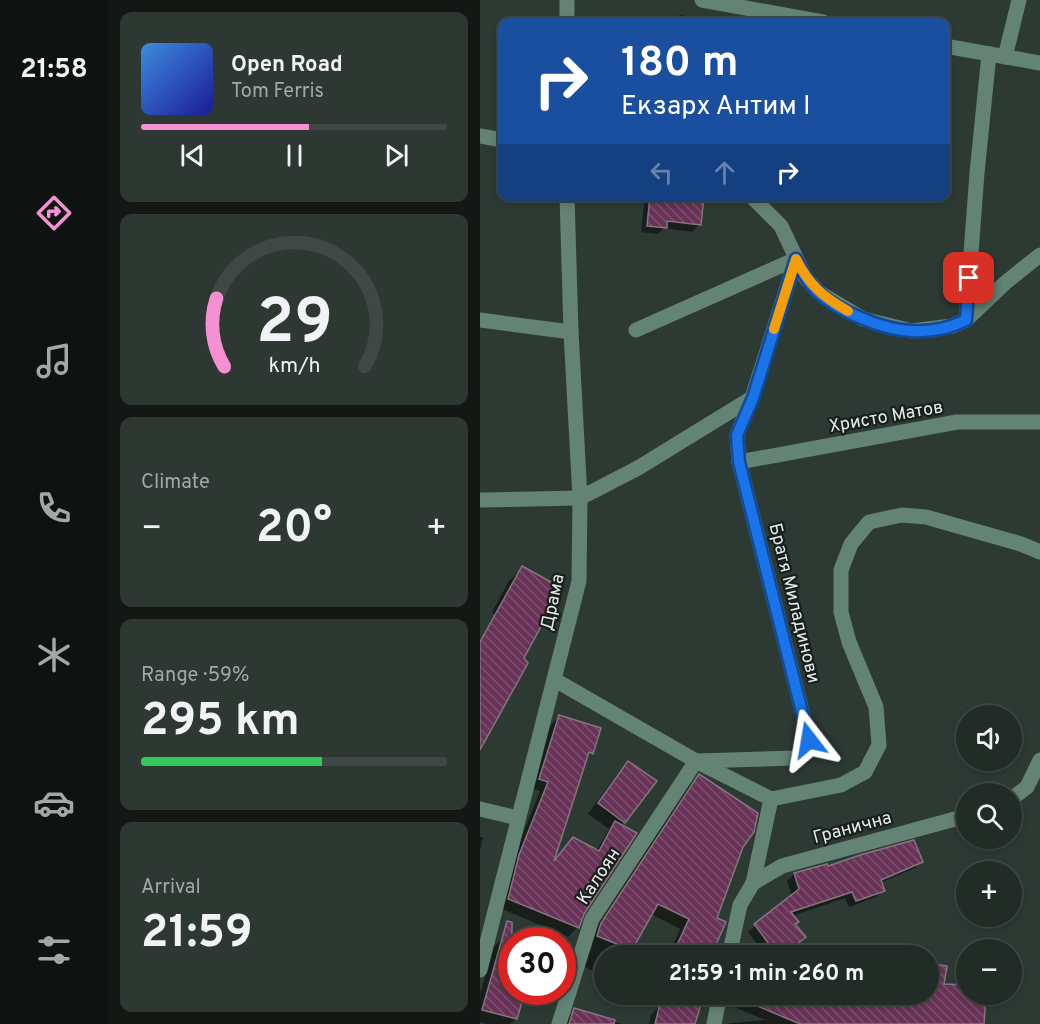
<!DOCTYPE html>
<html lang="en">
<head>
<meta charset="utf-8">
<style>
  :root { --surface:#222c27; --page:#2e3833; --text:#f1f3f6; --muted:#a2a7a7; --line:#3f4844; --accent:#f591d2 }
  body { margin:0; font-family:Overpass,sans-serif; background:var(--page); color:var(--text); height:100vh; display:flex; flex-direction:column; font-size:22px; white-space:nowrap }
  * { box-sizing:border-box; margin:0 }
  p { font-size:20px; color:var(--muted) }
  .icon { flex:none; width:33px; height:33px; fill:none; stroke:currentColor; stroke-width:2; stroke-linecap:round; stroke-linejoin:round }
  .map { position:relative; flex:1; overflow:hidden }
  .drawer { display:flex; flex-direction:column; gap:12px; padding:12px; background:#131815; width:372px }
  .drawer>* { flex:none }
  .banner { position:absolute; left:18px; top:18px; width:452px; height:183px; border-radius:12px; box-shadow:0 3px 9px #0003,0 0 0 2px var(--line); background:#1a4fa0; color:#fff; overflow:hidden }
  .controls { position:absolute; left:476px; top:705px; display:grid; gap:12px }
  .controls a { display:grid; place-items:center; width:66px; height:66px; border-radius:50%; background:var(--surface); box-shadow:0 3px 9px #0003,0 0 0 2px var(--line); font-size:30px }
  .speed { position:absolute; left:18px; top:927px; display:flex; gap:12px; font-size:30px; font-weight:700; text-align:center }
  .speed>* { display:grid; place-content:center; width:78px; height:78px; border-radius:50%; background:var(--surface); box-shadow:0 3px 9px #0003,0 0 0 2px var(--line); line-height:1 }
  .speed .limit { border:9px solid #d22; background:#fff; color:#111 }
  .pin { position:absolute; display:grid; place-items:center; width:51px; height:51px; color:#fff; margin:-26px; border-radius:12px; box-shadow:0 3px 9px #0006 }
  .me { position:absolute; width:66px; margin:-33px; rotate:346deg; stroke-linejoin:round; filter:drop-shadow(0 0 4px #0008) }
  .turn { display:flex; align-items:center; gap:21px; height:126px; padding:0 24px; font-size:27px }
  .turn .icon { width:78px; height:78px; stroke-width:2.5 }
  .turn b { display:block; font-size:42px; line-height:51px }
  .lanes { display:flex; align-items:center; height:57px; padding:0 24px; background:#0003; justify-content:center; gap:30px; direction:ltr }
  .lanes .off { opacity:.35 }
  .big { font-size:45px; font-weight:700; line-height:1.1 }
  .drawer .tile { flex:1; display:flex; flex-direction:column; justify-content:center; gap:9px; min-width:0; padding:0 21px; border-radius:12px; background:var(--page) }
  .drawer .dial { align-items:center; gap:0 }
  .dial svg { height:156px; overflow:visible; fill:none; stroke:var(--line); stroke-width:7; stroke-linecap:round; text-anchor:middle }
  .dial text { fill:var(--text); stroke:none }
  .song { display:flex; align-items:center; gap:18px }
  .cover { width:72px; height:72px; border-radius:9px; background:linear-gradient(135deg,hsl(210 70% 55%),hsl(240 70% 35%)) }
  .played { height:6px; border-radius:3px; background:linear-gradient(90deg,var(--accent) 55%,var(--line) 55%) }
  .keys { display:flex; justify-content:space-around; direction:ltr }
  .heat { display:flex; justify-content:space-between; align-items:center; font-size:33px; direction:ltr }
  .charge { height:9px; border-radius:4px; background:linear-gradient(90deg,#34c759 59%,var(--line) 0) }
  .trip { position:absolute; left:114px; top:945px; width:345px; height:60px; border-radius:30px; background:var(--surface); box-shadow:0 3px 9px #0003,0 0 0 2px var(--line); font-weight:700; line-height:60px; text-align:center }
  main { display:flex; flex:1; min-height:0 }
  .dock { display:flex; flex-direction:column; width:108px; justify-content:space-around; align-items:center; background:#0e1210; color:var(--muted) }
  .dock .icon { width:42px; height:42px }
  .dock .selected { color:var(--accent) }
  .dock b { font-size:27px; color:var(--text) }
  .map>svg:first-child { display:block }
</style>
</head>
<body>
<main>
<nav class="dock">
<b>21:58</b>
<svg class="icon selected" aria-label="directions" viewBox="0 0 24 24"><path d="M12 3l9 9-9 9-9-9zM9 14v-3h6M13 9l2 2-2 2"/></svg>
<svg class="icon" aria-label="music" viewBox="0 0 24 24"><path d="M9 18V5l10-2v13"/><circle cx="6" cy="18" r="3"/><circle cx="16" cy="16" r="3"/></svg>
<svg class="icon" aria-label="phone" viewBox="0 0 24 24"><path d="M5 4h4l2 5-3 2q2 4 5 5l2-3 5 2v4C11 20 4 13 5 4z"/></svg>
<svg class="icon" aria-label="climate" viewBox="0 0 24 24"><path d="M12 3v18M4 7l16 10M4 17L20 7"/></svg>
<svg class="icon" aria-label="car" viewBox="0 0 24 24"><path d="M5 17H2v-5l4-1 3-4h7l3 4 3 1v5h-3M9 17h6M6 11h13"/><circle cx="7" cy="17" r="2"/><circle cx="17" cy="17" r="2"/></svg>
<svg class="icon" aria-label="filters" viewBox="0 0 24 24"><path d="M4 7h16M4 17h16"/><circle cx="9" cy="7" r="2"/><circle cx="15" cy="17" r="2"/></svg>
</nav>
<section class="drawer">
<div class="tile">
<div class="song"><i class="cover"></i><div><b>Open Road</b><p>Tom Ferris</p></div></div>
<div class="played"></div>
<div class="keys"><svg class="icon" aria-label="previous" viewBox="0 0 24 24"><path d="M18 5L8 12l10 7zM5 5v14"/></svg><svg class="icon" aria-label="pause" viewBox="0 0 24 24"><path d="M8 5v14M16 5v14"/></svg><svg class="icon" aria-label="next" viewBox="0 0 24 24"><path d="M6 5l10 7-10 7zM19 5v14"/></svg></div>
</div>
<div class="tile dial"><svg viewBox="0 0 100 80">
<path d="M14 69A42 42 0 1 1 86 69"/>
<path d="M14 69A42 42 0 0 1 10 34" stroke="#f591d2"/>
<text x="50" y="56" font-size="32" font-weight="700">29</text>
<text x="50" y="72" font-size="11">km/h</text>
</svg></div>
<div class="tile"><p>Climate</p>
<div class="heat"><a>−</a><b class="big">20°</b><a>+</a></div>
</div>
<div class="tile"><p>Range · 59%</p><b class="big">295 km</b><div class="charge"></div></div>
<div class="tile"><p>Arrival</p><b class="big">21:59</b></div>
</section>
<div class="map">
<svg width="560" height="1024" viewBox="0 0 560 1024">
  <defs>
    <pattern id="building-back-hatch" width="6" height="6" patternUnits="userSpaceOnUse" patternTransform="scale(1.5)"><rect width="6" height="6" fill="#693257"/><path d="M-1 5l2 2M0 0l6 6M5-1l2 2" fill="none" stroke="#7e506f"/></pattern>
  </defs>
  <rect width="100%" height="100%" fill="#2d3a34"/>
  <g fill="#0007">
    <polygon points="200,15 239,22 192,22"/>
    <polygon points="165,196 223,196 219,225 212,232 184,228 178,234 161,232"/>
    <polygon points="42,568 0,747 0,642 15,615 12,612 29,581"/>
    <polygon points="79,716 111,753 105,760 73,861 93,838 116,851 129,829 108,814 138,773 149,763 144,822 140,826 98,927 88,937 20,908 30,866 60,791 50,788 70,726"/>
    <polygon points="220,776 262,846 235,919 229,956 188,956 200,929 171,914 148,956 124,956 124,978 102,965 112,947 108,945 112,934 210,785"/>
    <polygon points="0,837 3,837 0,851"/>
    <polygon points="442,861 435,868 400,883 403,890 396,897 369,907 365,898 312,916 314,924 301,956 286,956 268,932 312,896 307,881 314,874 346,866 347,868"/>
    <polygon points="23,937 34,940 32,940 32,992 43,992 36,1019 30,1024 7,1024 0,1022 0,994 13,948"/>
    <polygon points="463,985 486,987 486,994 503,1024 244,1024 285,1020 242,1002 238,994 289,994 284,1006 358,1001 358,994 448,994"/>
    <polygon points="184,994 222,994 213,1024 169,1024 171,1015 181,1005"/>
    <polygon points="95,1010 142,1024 83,1024"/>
  </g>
  <g fill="url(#building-back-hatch)" stroke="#84767e" stroke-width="1.5">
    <polygon points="170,196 224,196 221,225 187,221 187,228 167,226"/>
    <polygon points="42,566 82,588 44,658 48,663 0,750 0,642"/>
    <polygon points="79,715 121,728 113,754 109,752 74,861 93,837 119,851 135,821 157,833 104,914 99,928 28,899 39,855 68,782 59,779"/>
    <polygon points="148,761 177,781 145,823 118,803"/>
    <polygon points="219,774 278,813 274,832 263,847 237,918 246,922 231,956 192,956 209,919 178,904 152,950 117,936 121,923"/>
    <polygon points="434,840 443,862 401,880 405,891 376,901 372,892 311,912 319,922 315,924 326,937 302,956 298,956 274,924 319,889 314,873 347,864 348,866 380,855"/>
    <polygon points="27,921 32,922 32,992 45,992 37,1019 2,1010"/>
    <polygon points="448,963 467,966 464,984 486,985 486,994 506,994 504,1024 320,1024 275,1005 364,999 365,994 414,994 414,999 448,998"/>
    <polygon points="190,994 224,994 215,1024 175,1024 180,1004 187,1006"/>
    <polygon points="94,1008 135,1020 134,1024 89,1024"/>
  </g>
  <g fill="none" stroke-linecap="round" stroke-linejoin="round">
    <g stroke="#638375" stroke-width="15">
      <polyline points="222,0 343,22"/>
      <polyline points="87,22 87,0"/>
      <polyline points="465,46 560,63"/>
      <polyline points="525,57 539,0"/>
      <polyline points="0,136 22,140"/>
      <polyline points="271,196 301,226 325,277 338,292 383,319 432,331 472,326 486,320 525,283 560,255"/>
      <polyline points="0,320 91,332"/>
      <polyline points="486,320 497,173 509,54"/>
      <polyline points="156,330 316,259"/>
      <polyline points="259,462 477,422 560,422"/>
      <polyline points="0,500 100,498 158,468 272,398"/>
      <polyline points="75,680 216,761 112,919 79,1024"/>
      <polyline points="291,799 361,785 385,772 399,745 396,707 369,642 361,612 361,570 371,544 389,522 422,515 446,517 541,544 560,552"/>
      <polyline points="531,799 547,787 560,760"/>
      <polyline points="0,809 38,818"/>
      <polyline points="273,883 302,866 486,816"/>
      <polyline points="249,956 260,905 273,883 291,799 216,761 315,758 325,753 329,739 259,462 257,435 272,398 316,259"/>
      <polyline points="0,970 99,581 100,498 91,332 87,196"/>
      <polyline points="234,1024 240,994"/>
    </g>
  </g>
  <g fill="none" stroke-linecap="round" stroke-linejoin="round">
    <defs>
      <path id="route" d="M329,740L259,462L257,435L273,398L316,259C322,271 327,281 336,290C357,311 403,330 432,331C450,332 470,328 486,320L489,278"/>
    </defs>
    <use href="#route" stroke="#114b97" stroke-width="15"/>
    <use href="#route" stroke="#1a73e8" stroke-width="10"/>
    <path stroke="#f59e0b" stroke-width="10" d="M294,329L316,259C329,285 343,297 368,311"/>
  </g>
  <g text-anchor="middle" stroke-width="4.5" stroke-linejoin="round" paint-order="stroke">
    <g font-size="18" fill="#e4ece8" stroke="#191f1d">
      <text transform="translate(406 416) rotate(-10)" y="6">Христо Матов</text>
      <text transform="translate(72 602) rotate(-78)" y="6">Драма</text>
      <text transform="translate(315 603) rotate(76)" y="6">Братя Миладинови</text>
      <text transform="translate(372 827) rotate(-15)" y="6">Гранична</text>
      <text transform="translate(118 876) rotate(-57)" y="6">Калоян</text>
    </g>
  </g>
</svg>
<div class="controls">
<a><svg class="icon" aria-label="sound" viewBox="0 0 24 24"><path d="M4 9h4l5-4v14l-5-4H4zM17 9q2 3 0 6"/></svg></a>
<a><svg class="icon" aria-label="search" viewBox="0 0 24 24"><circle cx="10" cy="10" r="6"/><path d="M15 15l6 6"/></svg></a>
<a>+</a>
<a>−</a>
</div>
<div class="speed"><div class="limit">30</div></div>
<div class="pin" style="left:489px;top:278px;background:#d93025"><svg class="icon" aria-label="arrive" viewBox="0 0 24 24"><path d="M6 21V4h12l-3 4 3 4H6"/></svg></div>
<svg class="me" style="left:329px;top:740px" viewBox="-20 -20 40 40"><path d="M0-17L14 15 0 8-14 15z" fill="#1a73e8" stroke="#fff" stroke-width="4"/></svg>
<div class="trip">21:59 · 1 min · 260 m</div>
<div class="banner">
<div class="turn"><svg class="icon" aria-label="right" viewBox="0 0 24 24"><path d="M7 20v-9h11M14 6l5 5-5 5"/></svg><div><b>180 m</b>Екзарх Антим I</div></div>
<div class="lanes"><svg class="icon off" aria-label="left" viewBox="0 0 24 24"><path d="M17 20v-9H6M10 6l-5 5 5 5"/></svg><svg class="icon off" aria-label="ahead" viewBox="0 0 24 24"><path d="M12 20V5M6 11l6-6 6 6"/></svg><svg class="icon" aria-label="right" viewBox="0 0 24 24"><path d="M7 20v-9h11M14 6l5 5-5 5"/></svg></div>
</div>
</div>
</main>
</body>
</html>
